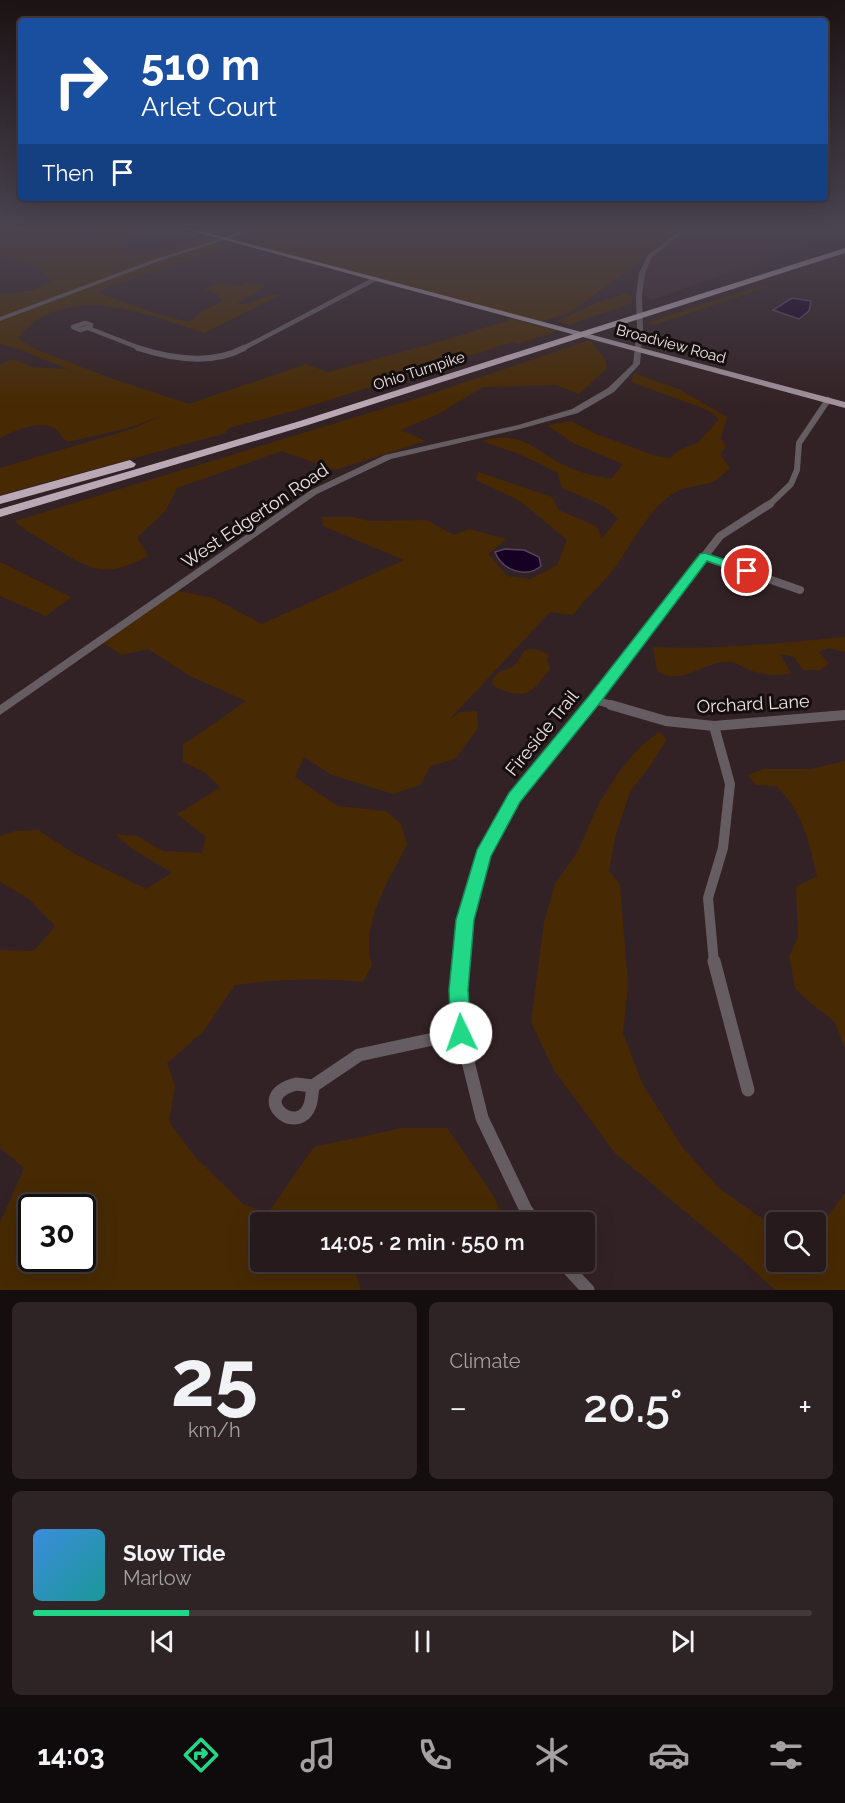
<!DOCTYPE html>
<html lang="en">
<head>
<meta charset="utf-8">
<style>
  :root { --surface:#261a1c; --page:#2e2325; --text:#f1f3f6; --muted:#a4a1a3; --line:#42383b; --accent:#21d887 }
  body { margin:0; font-family:Raleway,sans-serif; background:var(--page); color:var(--text); height:100vh; display:flex; flex-direction:column; font-size:22px; white-space:nowrap }
  * { box-sizing:border-box; margin:0 }
  p { font-size:20px; color:var(--muted) }
  .icon { flex:none; width:33px; height:33px; fill:none; stroke:currentColor; stroke-width:2; stroke-linecap:round; stroke-linejoin:round }
  .map { position:relative; height:1290px; overflow:hidden }
  .details { display:flex; flex-direction:column; gap:12px; padding:12px; background:#150e0f; flex:1 }
  .details>* { flex:none }
  .guide { position:absolute; left:18px; top:18px; width:810px; height:183px; border-radius:6px; box-shadow:0 6px 24px #0002,0 0 0 2px var(--line); background:#1a4fa0; color:#fff; overflow:hidden }
  .controls { position:absolute; left:766px; top:1212px; display:grid; gap:12px }
  .controls a { display:grid; place-items:center; width:60px; height:60px; border-radius:6px; background:var(--surface); box-shadow:0 6px 24px #0002,0 0 0 2px var(--line); font-size:30px }
  .speed { position:absolute; left:18px; top:1194px; display:flex; gap:12px; font-size:30px; font-weight:700; text-align:center }
  .speed>* { display:grid; place-content:center; width:78px; height:78px; border-radius:50%; background:var(--surface); box-shadow:0 6px 24px #0002,0 0 0 2px var(--line); line-height:1 }
  .speed .limit { border:3px solid #111; border-radius:9px; background:#fff; color:#111 }
  .pin { position:absolute; display:grid; place-items:center; width:51px; height:51px; color:#fff; margin:-26px; border:3px solid #fff; border-radius:50%; box-shadow:0 2px 6px #0007 }
  .me { position:absolute; width:66px; margin:-33px; rotate:357deg; stroke-linejoin:round; filter:drop-shadow(0 0 4px #0008) }
  .turn { display:flex; align-items:center; gap:21px; height:126px; padding:0 24px; font-size:27px }
  .turn .icon { width:78px; height:78px; stroke-width:2.5 }
  .turn b { display:block; font-size:42px; line-height:51px }
  .then { display:flex; align-items:center; height:57px; padding:0 24px; background:#0003; gap:12px; font-size:22px }
  .big { font-size:45px; font-weight:600; line-height:1.1 }
  .details .card { flex:1; display:flex; flex-direction:column; justify-content:center; gap:9px; min-width:0; padding:0 21px; border-radius:9px; background:var(--page) }
  .details .dial { align-items:center; gap:0 }
  .dial b { font-size:78px; line-height:1 }
  .song { display:flex; align-items:center; gap:18px }
  .cover { width:72px; height:72px; border-radius:9px; background:linear-gradient(135deg,hsl(210 70% 55%),hsl(180 70% 35%)) }
  .played { height:6px; border-radius:3px; background:linear-gradient(90deg,var(--accent) 20%,var(--line) 20%) }
  .keys { display:flex; justify-content:space-around; direction:ltr }
  .heat { display:flex; justify-content:space-between; align-items:center; font-size:33px; direction:ltr }
  .details .tiles { flex:1; display:grid; gap:12px; grid-template-columns:1fr 1fr }
  .card:last-child { grid-column:span 2 }
  .trip { position:absolute; left:250px; top:1212px; width:345px; height:60px; border-radius:6px; background:var(--surface); box-shadow:0 6px 24px #0002,0 0 0 2px var(--line); font-weight:600; line-height:60px; text-align:center }
  .tab-bar { display:flex; height:96px; justify-content:space-around; align-items:center; background:#0f0a0b; color:var(--muted) }
  .tab-bar .icon { width:42px; height:42px }
  .tab-bar .active { color:var(--accent) }
  .tab-bar b { font-size:27px; color:var(--text) }
  .map>svg:first-child { display:block }
</style>
</head>
<body>
<div class="map">
<svg width="845" height="1290" viewBox="0 0 845 1290">
  <rect width="100%" height="100%" fill="#332225"/>
  <polygon fill="#41292e" points="691,226 845,226 845,232 651,300 642,294 646,266 653,255"/>
  <g fill="#472a03" fill-rule="evenodd">
    <path d="M0,226H96L90,233L91,235L115,226H128L131,231L142,234L157,226L178,229C159,230 134,234 122,248C140,261 188,243 207,234L181,226H689L569,313L539,322L241,243L105,288L97,292L157,314L189,322L204,310L222,302L218,295L204,289L222,283L239,286L247,282L266,286L236,304C253,307 265,291 281,295L204,333C145,314 66,279 18,338L35,349L108,377L189,404L306,364L328,372L449,339L512,319L557,331L518,344L513,342L297,410L229,428L226,433L0,495V468L132,429L162,416L128,428L68,442C61,438 60,431 54,428C39,420 13,431 0,438V364L13,359L32,367L67,369L24,351L0,344V294L34,290L52,281L37,267L0,255Z"/>
    <polygon points="760,286 771,286 654,325 645,323"/>
    <polygon points="627,293 632,297 632,303 568,325 557,321 596,303"/>
    <path d="M590,340L605,359L607,368L579,394L556,385L483,387L438,414L401,430L426,441L335,470L282,451L177,488L166,510L137,538L148,556C102,581 87,568 46,542C36,536 23,530 15,521L418,398Z"/>
    <path d="M634,373L681,390L727,417L721,438L726,447L720,454L730,468C725,472 718,480 712,482C697,487 681,486 668,497C645,516 633,542 616,566C603,584 586,597 573,615L550,612L449,720L461,712L477,711L478,728L455,759L431,766L420,785L393,794L332,775L304,757L295,777L338,806L386,811L401,824L407,844C389,881 360,922 372,965L363,982C319,978 278,979 235,985L203,1032L167,1063L175,1086L169,1122L196,1158L243,1204L268,1213L314,1147L402,1128H447L491,1192L504,1217L494,1222H261V1262H407L353,1265L361,1290H0V1223L24,1168L0,1148V950L34,951L55,926L29,899L0,882V836L15,831L38,830L75,854L146,889L172,873L131,848L115,834L137,836L163,851L202,853L206,837L177,814L220,788L206,773L183,762V745L246,701L190,676L148,649L122,655L103,643L178,591L213,598L262,624L404,560L323,526L322,517H353L369,521L426,520L454,535L469,529L506,539L488,554L507,576L530,579L557,565L567,540L520,501L476,480L478,472L552,497L559,510L596,526L602,538L618,519L604,506L562,488L557,472L517,453L481,441C524,430 531,449 566,466C580,473 595,476 611,479L623,464L575,444L547,425L571,421L596,434L656,456L670,458L681,449L698,443L719,419L710,411L631,382ZM32,1208H82V1258H32Z"/>
    <polygon points="0,562 71,597 46,616 0,596"/>
    <path d="M845,637V652L829,648L819,652L829,664L821,670H803L794,657L780,654L791,673C775,677 760,675 745,668C739,666 734,661 727,662C701,662 682,687 657,671L653,647C717,650 781,643 845,637Z"/>
    <path d="M534,649L549,654L547,659L550,669C537,685 531,699 508,692C501,690 497,689 492,683C496,669 504,672 513,666C518,663 522,654 525,650Z"/>
    <polygon points="659,732 667,739 652,763 630,792 615,838 609,871 620,885 628,984 623,1033 643,1085 683,1148 720,1189 777,1229 777,1262 816,1262 816,1232 845,1193 845,1290 775,1290 728,1247 615,1153 554,1070 531,1022 544,922 555,884 578,851 599,803 621,769 641,746"/>
    <path d="M845,761V1049L835,1022L806,999L795,988L789,956L798,937L796,887L817,876C808,840 804,813 776,786L756,785L748,775L764,769H811Z"/>
  </g>
  <g fill="#160125" stroke="#57445e" stroke-width="1.5">
    <polygon points="792,298 811,301 809,311 799,319 773,310"/>
    <path d="M505,549L524,550L539,557L541,566C526,579 502,570 495,552Z"/>
  </g>
  <g fill="none" stroke-linecap="round" stroke-linejoin="round">
    <g stroke="#655d62" stroke-width="4.5">
      <polygon points="85,323 91,325 90,327 80,330 73,327"/>
      <polyline points="88,328 142,349"/>
      <polyline points="242,349 375,279"/>
    </g>
    <g stroke="#655d62" stroke-width="6">
      <path d="M138,348C172,359 212,365 244,348"/>
      <polyline points="768,506 791,484 797,470 799,443 828,400"/>
    </g>
    <g stroke="#655d62" stroke-width="8">
      <polyline points="705,557 800,590"/>
      <polyline points="594,700 616,706"/>
      <polyline points="589,706 720,536 770,504"/>
    </g>
    <g stroke="#655d62" stroke-width="10">
      <polyline points="611,705 666,721 714,726 845,715"/>
      <polyline points="714,726 730,784 723,848 708,898 714,963"/>
      <path d="M461,963C466,903 481,849 514,798C533,767 566,734 590,705"/>
    </g>
    <g stroke="#655d62" stroke-width="13">
      <polyline points="461,961 459,990 461,1033 482,1118 526,1210 535,1222"/>
      <polyline points="714,961 748,1090"/>
      <path d="M296,1084L313,1086C312,1092 312,1099 310,1105C298,1139 247,1097 296,1084Z"/>
      <polyline points="313,1086 359,1055 461,1033"/>
      <polyline points="562,1262 588,1290"/>
    </g>
    <g fill="#655d62" fill-rule="evenodd">
      <polygon points="259,226 267,226 154,263 0,321 0,317 150,261"/>
      <polygon points="686,226 692,226 652,257 645,273 642,296 643,328 640,364 614,392 578,413 520,429 391,459 317,494 0,715 0,705 311,490 385,455 518,425 572,409 608,388 633,364 637,328 636,296 639,273 648,255"/>
    </g>
    <polygon fill="#a2939d" fill-rule="evenodd" points="173,226 182,226 845,402 845,408"/>
    <g fill="#bba8b5" fill-rule="evenodd">
      <polygon points="845,248 845,253 308,425 0,517 0,509 300,421"/>
      <polygon points="130,460 136,464 134,467 0,504 0,496"/>
    </g>
  </g>
  <linearGradient id="sky" x2="0" y2="1"><stop stop-color="#1c1314"/><stop offset="0.56" stop-color="#4a4451"/><stop offset="1" stop-color="#4a4451" stop-opacity="0"/></linearGradient>
  <rect width="845" height="406" fill="url(#sky)"/>
  <polygon fill="#21d887" stroke="#158c58" stroke-width="1.5" points="705,553 752,569 754,571 747,575 707,561 599,704 520,802 491,856 474,920 468,990 471,1033 468,1040 461,1043 454,1040 451,1033 449,990 456,920 477,850 509,793 589,696 700,554"/>
  <g text-anchor="middle" stroke-width="6" stroke-linejoin="round" paint-order="stroke">
    <g font-size="15" fill="#efe2e4" stroke="#150e0f">
      <text transform="translate(671 344) rotate(15)" y="5">Broadview Road</text>
      <text transform="translate(419 371) rotate(-18)" y="5">Ohio Turnpike</text>
    </g>
    <g font-size="18" fill="#efe2e4" stroke="#150e0f">
      <text transform="translate(255 516) rotate(-34)" y="6">West Edgerton Road</text>
      <text transform="translate(753 704) rotate(-3)" y="6">Orchard Lane</text>
      <text transform="translate(542 733) rotate(-51)" y="6">Fireside Trail</text>
    </g>
  </g>
</svg>
<div class="controls">
<a><svg class="icon" aria-label="search" viewBox="0 0 24 24"><circle cx="10" cy="10" r="6"/><path d="M15 15l6 6"/></svg></a>
</div>
<div class="speed"><div class="limit">30</div></div>
<div class="pin" style="left:747px;top:571px;background:#d93025"><svg class="icon" aria-label="arrive" viewBox="0 0 24 24"><path d="M6 21V4h12l-3 4 3 4H6"/></svg></div>
<svg class="me" style="left:461px;top:1033px" viewBox="-20 -20 40 40"><circle r="19" fill="#fff"/><path d="M0-13L10 11 0 6-10 11z" fill="#21d887"/></svg>
<div class="trip">14:05 · 2 min · 550 m</div>
<div class="guide">
<div class="turn"><svg class="icon" aria-label="right" viewBox="0 0 24 24"><path d="M7 20v-9h11M14 6l5 5-5 5"/></svg><div><b>510 m</b>Arlet Court</div></div>
<div class="then">Then<svg class="icon" aria-label="arrive" viewBox="0 0 24 24"><path d="M6 21V4h12l-3 4 3 4H6"/></svg></div>
</div>
</div>
<section class="details">
<div class="tiles">
<div class="card dial"><b>25</b><p>km/h</p></div>
<div class="card"><p>Climate</p>
<div class="heat"><a>−</a><b class="big">20.5°</b><a>+</a></div>
</div>
<div class="card">
<div class="song"><i class="cover"></i><div><b>Slow Tide</b><p>Marlow</p></div></div>
<div class="played"></div>
<div class="keys"><svg class="icon" aria-label="previous" viewBox="0 0 24 24"><path d="M18 5L8 12l10 7zM5 5v14"/></svg><svg class="icon" aria-label="pause" viewBox="0 0 24 24"><path d="M8 5v14M16 5v14"/></svg><svg class="icon" aria-label="next" viewBox="0 0 24 24"><path d="M6 5l10 7-10 7zM19 5v14"/></svg></div>
</div>
</div>
</section>
<nav class="tab-bar">
<b>14:03</b>
<svg class="icon active" aria-label="directions" viewBox="0 0 24 24"><path d="M12 3l9 9-9 9-9-9zM9 14v-3h6M13 9l2 2-2 2"/></svg>
<svg class="icon" aria-label="music" viewBox="0 0 24 24"><path d="M9 18V5l10-2v13"/><circle cx="6" cy="18" r="3"/><circle cx="16" cy="16" r="3"/></svg>
<svg class="icon" aria-label="phone" viewBox="0 0 24 24"><path d="M5 4h4l2 5-3 2q2 4 5 5l2-3 5 2v4C11 20 4 13 5 4z"/></svg>
<svg class="icon" aria-label="climate" viewBox="0 0 24 24"><path d="M12 3v18M4 7l16 10M4 17L20 7"/></svg>
<svg class="icon" aria-label="car" viewBox="0 0 24 24"><path d="M5 17H2v-5l4-1 3-4h7l3 4 3 1v5h-3M9 17h6M6 11h13"/><circle cx="7" cy="17" r="2"/><circle cx="17" cy="17" r="2"/></svg>
<svg class="icon" aria-label="filters" viewBox="0 0 24 24"><path d="M4 7h16M4 17h16"/><circle cx="9" cy="7" r="2"/><circle cx="15" cy="17" r="2"/></svg>
</nav>
</body>
</html>
